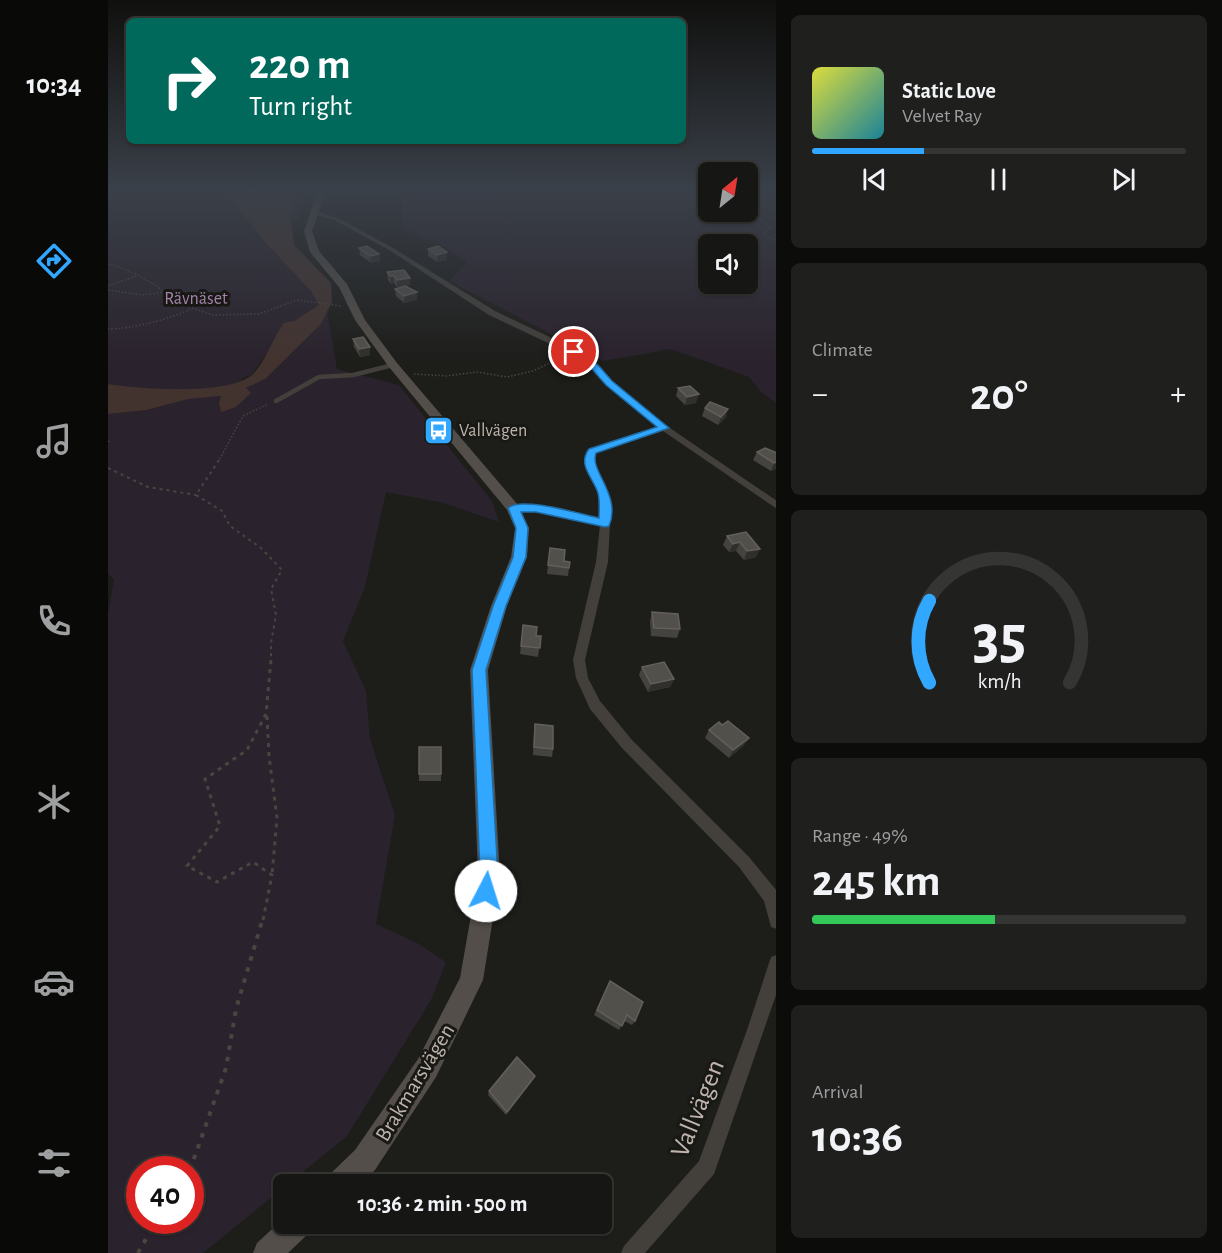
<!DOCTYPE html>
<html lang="en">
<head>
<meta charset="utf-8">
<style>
  :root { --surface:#161614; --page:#1f1f1d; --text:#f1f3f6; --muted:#9e9fa0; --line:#353534; --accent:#31a7ff }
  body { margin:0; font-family:"Alegreya Sans",sans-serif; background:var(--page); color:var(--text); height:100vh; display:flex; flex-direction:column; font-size:22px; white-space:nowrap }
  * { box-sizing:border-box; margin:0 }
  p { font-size:20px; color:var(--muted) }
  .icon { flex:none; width:33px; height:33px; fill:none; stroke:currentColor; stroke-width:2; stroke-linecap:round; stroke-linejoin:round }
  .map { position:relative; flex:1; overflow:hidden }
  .details { display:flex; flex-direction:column; gap:15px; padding:15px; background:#0c0c0b; width:446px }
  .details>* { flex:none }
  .guide { position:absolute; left:18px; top:18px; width:560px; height:126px; border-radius:9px; box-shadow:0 2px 4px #0004,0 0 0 2px var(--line); background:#00695c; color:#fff; overflow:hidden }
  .needle { width:39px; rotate:30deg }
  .buttons { position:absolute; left:590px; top:162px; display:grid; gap:12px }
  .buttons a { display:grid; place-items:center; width:60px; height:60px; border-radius:9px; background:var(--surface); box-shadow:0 2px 4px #0004,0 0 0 2px var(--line); font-size:30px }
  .speed { position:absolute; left:18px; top:1156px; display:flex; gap:12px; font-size:30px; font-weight:700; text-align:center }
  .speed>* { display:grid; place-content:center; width:78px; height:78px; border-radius:50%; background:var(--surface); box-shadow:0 2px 4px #0004,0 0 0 2px var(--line); line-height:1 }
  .speed .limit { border:9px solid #d22; background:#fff; color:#111 }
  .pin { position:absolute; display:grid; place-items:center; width:51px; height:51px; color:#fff; margin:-26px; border:3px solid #fff; border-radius:50%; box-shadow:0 2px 6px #0007 }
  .me { position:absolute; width:66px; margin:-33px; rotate:5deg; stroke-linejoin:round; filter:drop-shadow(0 0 4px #0008) }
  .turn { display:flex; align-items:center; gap:21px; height:126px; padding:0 24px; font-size:27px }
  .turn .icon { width:78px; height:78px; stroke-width:2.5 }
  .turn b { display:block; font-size:42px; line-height:51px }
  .big { font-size:45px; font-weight:700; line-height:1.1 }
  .details .tile { flex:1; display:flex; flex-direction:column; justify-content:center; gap:9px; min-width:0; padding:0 21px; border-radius:9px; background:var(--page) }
  .details .dial { align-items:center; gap:0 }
  .dial svg { height:156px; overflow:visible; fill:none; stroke:var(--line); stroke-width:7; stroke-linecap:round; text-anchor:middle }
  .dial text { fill:var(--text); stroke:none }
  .song { display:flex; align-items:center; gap:18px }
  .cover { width:72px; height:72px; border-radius:9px; background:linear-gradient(135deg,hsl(60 70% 55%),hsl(190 70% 35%)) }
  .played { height:6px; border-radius:3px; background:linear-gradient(90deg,var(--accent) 30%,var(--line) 30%) }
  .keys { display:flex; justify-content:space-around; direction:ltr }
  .heat { display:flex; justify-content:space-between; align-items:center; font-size:33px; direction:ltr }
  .charge { height:9px; border-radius:4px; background:linear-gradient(90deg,#34c759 49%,var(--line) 0) }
  .trip { position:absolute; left:165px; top:1174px; width:339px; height:60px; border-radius:9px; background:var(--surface); box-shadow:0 2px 4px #0004,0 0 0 2px var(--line); font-weight:700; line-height:60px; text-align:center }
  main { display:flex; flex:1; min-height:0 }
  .tabs { display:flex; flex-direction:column; width:108px; justify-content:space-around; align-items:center; background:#090908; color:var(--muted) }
  .tabs .icon { width:42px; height:42px }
  .tabs .active { color:var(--accent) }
  .tabs b { font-size:27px; color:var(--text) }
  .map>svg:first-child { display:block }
</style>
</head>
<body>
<main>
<nav class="tabs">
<b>10:34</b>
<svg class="icon active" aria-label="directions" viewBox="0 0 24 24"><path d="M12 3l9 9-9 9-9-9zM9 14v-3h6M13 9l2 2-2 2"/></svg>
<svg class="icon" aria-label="music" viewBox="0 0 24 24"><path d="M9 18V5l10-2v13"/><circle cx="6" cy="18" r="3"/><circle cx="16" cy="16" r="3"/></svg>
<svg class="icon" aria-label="phone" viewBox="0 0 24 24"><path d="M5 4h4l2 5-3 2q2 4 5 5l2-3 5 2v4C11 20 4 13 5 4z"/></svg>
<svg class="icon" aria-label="climate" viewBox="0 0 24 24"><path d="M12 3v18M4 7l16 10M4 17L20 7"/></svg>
<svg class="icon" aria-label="car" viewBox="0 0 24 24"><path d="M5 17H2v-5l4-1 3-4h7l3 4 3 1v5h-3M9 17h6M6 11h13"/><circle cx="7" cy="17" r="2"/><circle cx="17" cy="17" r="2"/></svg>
<svg class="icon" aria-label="filters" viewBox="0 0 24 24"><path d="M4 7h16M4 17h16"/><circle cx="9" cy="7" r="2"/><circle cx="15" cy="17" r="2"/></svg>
</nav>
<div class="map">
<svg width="669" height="1253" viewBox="0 0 669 1253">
  <rect width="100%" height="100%" fill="#1d1d1a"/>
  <g fill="#2a222c" fill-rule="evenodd">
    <path d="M0,188H202L191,220L161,225L212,285L211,305L171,330L163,348L143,375L133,379L137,388L213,324L219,311L229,369L291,385L384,501L391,522L336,503L278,492L257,587L235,641L258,691L262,739L287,815L268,924L309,943L338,962L323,1000L239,1136L179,1185H176L175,1188L95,1253H0V614L6,579L0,574V414L39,410L63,404L0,398ZM32,1170H82V1221H32Z"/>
    <path d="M294,188H600V212H639V188H668V403L654,393L641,377L563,349L495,361L341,281L359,262L334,246L294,227ZM639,244V284H600V244Z"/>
  </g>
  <path fill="#43332f" d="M105,188H186L188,199L182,215L186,245L223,283L224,302L213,324L157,379L138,388L143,393L128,407L113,412L111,403L113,396L80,399L39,410L0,414V384C31,389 122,396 145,374C159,359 164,339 176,323L186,321L211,305L203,291L158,243L126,203Z"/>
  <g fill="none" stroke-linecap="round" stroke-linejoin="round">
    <g stroke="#4a4541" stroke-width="1.5" stroke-dasharray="1.5 2" stroke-linecap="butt">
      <polyline points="653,188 669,190"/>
      <polyline points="639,201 645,215 663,227 656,232 657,236 669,241"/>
      <path d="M0,264C15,267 49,283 59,295L77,298L84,308L105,315L151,314L189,300L233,306"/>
      <polyline points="0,286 28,276"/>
      <polyline points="0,290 35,295 57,292"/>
      <path d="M0,329C19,330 68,318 84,308"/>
      <polyline points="306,374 338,376 369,372 399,377 425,371 452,358"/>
      <polyline points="0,442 2,440"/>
      <polyline points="110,462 135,416 160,404"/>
    </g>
    <g stroke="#4a4541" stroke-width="2" stroke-dasharray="3 4" stroke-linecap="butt">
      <polyline points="111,460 88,495 114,511 122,526 153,548 174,570 163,589 168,615 163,643 163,661"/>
      <polyline points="0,468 40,487 88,495"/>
    </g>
    <g stroke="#4a4541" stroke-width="3" stroke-dasharray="4 5" stroke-linecap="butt">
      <polyline points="159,716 161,756 169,818 164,875"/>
      <polyline points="155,920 164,875 145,862 109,882 79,866 112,826 97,779 139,750 158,714 163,660"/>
    </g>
    <g stroke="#4a4541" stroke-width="4" stroke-dasharray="4.5 7" stroke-linecap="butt">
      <polyline points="82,1170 118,1068 128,1009 155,918"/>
      <polyline points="30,1253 48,1221"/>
    </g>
    <polyline stroke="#43403b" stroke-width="4.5" points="168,401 211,377 245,375 285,365"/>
    <g fill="#43403b" fill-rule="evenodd">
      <path d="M208,211L230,218L285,248L387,311L469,350L490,365L504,381L559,426L669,501V509L555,431L488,453L486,456V466L497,483L502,497V523L500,562L477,660L480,678L492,701L524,740L641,857L669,891V929L663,927L656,901L631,867L514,748L482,709L468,678L465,660L488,562L492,525L428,511H405L400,508C414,496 473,514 492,518C492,510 493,501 491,494C486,477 469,465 482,449L549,427L498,385L484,369L463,354L381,315L281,250L226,220L206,214Z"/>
      <polygon points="669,955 669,992 606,1174 537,1253 513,1253 516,1246 591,1161 639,1030 661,963 663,957"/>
    </g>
    <g fill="#534e49" fill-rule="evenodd">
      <polygon points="211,188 219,188 204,231 211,251 239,284 257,320 289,363 410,505 421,528 419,557 399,606 380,670 392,875 375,980 328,1077 267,1170 251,1185 217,1185 221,1175 247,1150 310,1059 352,978 370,875 362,670 383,606 403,557 407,528 399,510 281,367 247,320 231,287 202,252 196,231"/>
      <polygon points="176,1218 176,1224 204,1224 200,1234 180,1253 145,1253 149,1243"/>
    </g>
  </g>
  <g fill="#45433f">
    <polygon points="237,188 247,188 246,192 237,192"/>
    <polygon points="251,248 271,254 272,261 263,263 252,255"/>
    <polygon points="320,249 339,252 339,260 329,262 320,256"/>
    <polygon points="279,272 302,278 302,285 289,287 286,283 283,284 280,280"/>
    <polygon points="287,289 309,292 309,300 296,303 288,296"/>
    <polygon points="245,339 262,355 252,357 246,347"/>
    <polygon points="570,388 588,403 577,405 568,396"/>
    <polygon points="597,408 618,417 610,425 594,416"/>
    <polygon points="649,452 669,453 669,468 663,471 645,460"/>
    <polygon points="638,532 648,557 636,560 628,551 621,552 615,545 619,536"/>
    <polygon points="442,548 461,568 460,576 439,574"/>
    <polygon points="544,612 572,629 569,638 543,636 542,621"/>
    <polygon points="415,625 428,636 433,636 430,657 412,654"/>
    <polygon points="534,667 566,679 562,687 540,692 531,675"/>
    <polygon points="427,724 445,749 444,757 425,755 426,732"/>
    <polygon points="601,730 641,738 636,745 621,758 597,738"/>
    <polygon points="333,747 333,781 311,781 311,774"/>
    <polygon points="502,981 527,1021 524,1025 516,1021 511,1030 486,1015"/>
    <polygon points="425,1080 398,1115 380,1095 381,1091"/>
  </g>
  <g fill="#302f2b">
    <polygon points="339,252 339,260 329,262 329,255"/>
    <polygon points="271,254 272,261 263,263 262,256"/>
    <polygon points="282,276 286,276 286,283 283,284"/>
    <polygon points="302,278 302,285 289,287 289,280"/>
    <polygon points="309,292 309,300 296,303 296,296"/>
    <polygon points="262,347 262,355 252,357 251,349"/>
    <polygon points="591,394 588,403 577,405 579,397"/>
    <polygon points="620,409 618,417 610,425 613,417"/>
    <polygon points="669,460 669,468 663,471 666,463"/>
    <polygon points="632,542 628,551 621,552 625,544"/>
    <polygon points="652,549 648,557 636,560 639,551"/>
    <polygon points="566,679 562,687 540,692 543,684"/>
    <polygon points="641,738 636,745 621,758 625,750"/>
    <polygon points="427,1076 425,1080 398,1115 399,1112"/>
  </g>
  <g fill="#52504b" stroke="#635f5a" stroke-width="1.5">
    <polygon points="259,246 271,254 262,256 251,248"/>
    <polygon points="330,246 339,252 329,255 320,249"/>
    <polygon points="296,270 302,278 289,280 286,276 282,276 279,272"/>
    <polygon points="297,286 309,292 296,296 287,289"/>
    <polygon points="255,337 262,347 251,349 245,339"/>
    <polygon points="582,386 591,394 579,397 570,388"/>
    <polygon points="602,402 620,409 613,417 597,408"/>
    <polygon points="657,448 669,453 669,462 666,463 649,452"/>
    <polygon points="638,532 652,549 639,551 632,542 625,544 619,536"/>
    <polygon points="442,548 457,550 456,561 462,562 461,568 440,565"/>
    <polygon points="544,612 570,614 572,629 546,628"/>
    <polygon points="415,625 429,627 428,636 433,636 432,648 413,646"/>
    <polygon points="556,662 566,679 543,684 534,667"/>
    <polygon points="620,721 641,738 625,750 601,730 611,722 614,725"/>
    <polygon points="427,724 445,726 445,749 426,747"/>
    <rect x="311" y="747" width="22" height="27"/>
    <polygon points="502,981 535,1002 527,1021 519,1015 514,1026 489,1010"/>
    <polygon points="409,1057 427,1076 399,1112 381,1091"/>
  </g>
  <linearGradient id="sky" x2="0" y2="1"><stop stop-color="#10100e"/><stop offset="0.52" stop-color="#3a4049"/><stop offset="1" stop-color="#3a4049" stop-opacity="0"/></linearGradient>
  <rect width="669" height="363" fill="url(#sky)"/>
  <path fill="#31a7ff" stroke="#206da6" stroke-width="1.5" d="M463,351H469L490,365L504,381L561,428L488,453C481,471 514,495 501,526L497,527L428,512H413L420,528L418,557L398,606L378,670L390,875L384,898L378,900L372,898L369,891L372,875L364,670L385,606L405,557L408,528L400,508C413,496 472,514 491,518C491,510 492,501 490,493C485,477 469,465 481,449L549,427L498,385L484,369L463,354Z"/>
  <defs>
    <symbol id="bus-square" viewBox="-11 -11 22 22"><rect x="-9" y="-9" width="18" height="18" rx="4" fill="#31a7ff" stroke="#181815"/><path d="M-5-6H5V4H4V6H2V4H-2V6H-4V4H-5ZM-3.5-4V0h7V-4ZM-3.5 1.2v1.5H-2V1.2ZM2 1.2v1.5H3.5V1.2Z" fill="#fff"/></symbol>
  </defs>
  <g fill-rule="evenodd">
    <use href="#bus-square" x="314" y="414" width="33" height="33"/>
  </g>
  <g text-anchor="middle" stroke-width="6" stroke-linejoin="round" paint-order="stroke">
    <g font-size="18" fill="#a382aa" stroke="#181815">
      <text x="88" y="304">Rävnäset</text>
    </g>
    <g font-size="18" fill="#beb4ac" stroke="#181815" text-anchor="start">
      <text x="351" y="436">Vallvägen</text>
    </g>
    <g font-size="22" fill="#beb4ac" stroke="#181815">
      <text transform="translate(306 1082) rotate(-59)" y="8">Brakmarsvägen</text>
    </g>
    <g font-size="27" fill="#beb4ac" stroke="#181815">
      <text transform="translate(589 1108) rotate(-68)" y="9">Vallvägen</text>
    </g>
  </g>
</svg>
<div class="buttons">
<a><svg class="needle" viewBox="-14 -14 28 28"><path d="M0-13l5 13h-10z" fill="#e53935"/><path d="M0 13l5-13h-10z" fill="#9e9fa0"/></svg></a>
<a><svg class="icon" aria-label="sound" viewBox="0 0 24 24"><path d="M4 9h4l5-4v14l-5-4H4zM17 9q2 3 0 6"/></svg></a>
</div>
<div class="speed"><div class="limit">40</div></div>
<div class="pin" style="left:466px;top:352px;background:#d93025"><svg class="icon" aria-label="arrive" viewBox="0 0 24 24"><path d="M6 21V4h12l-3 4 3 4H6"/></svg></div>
<svg class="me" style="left:378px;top:891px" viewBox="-20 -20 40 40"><circle r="19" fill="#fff"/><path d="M0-13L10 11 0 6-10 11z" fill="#31a7ff"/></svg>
<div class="trip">10:36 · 2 min · 500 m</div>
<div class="guide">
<div class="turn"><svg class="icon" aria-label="right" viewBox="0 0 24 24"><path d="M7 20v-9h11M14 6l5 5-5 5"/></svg><div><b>220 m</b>Turn right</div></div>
</div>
</div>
<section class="details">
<div class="tile">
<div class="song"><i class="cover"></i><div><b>Static Love</b><p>Velvet Ray</p></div></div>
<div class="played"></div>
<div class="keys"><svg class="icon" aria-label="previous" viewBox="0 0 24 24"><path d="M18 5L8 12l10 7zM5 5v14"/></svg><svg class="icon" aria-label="pause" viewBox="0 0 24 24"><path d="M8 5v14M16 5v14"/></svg><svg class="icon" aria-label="next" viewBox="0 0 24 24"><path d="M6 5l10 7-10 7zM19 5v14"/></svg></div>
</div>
<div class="tile"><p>Climate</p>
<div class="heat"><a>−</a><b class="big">20°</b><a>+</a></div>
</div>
<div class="tile dial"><svg viewBox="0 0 100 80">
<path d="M14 69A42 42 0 1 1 86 69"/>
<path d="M14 69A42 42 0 0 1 14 27" stroke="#31a7ff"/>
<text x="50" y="56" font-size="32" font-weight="700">35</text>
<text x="50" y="72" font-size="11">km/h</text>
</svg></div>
<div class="tile"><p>Range · 49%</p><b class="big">245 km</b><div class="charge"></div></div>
<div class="tile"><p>Arrival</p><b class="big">10:36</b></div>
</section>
</main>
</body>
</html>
